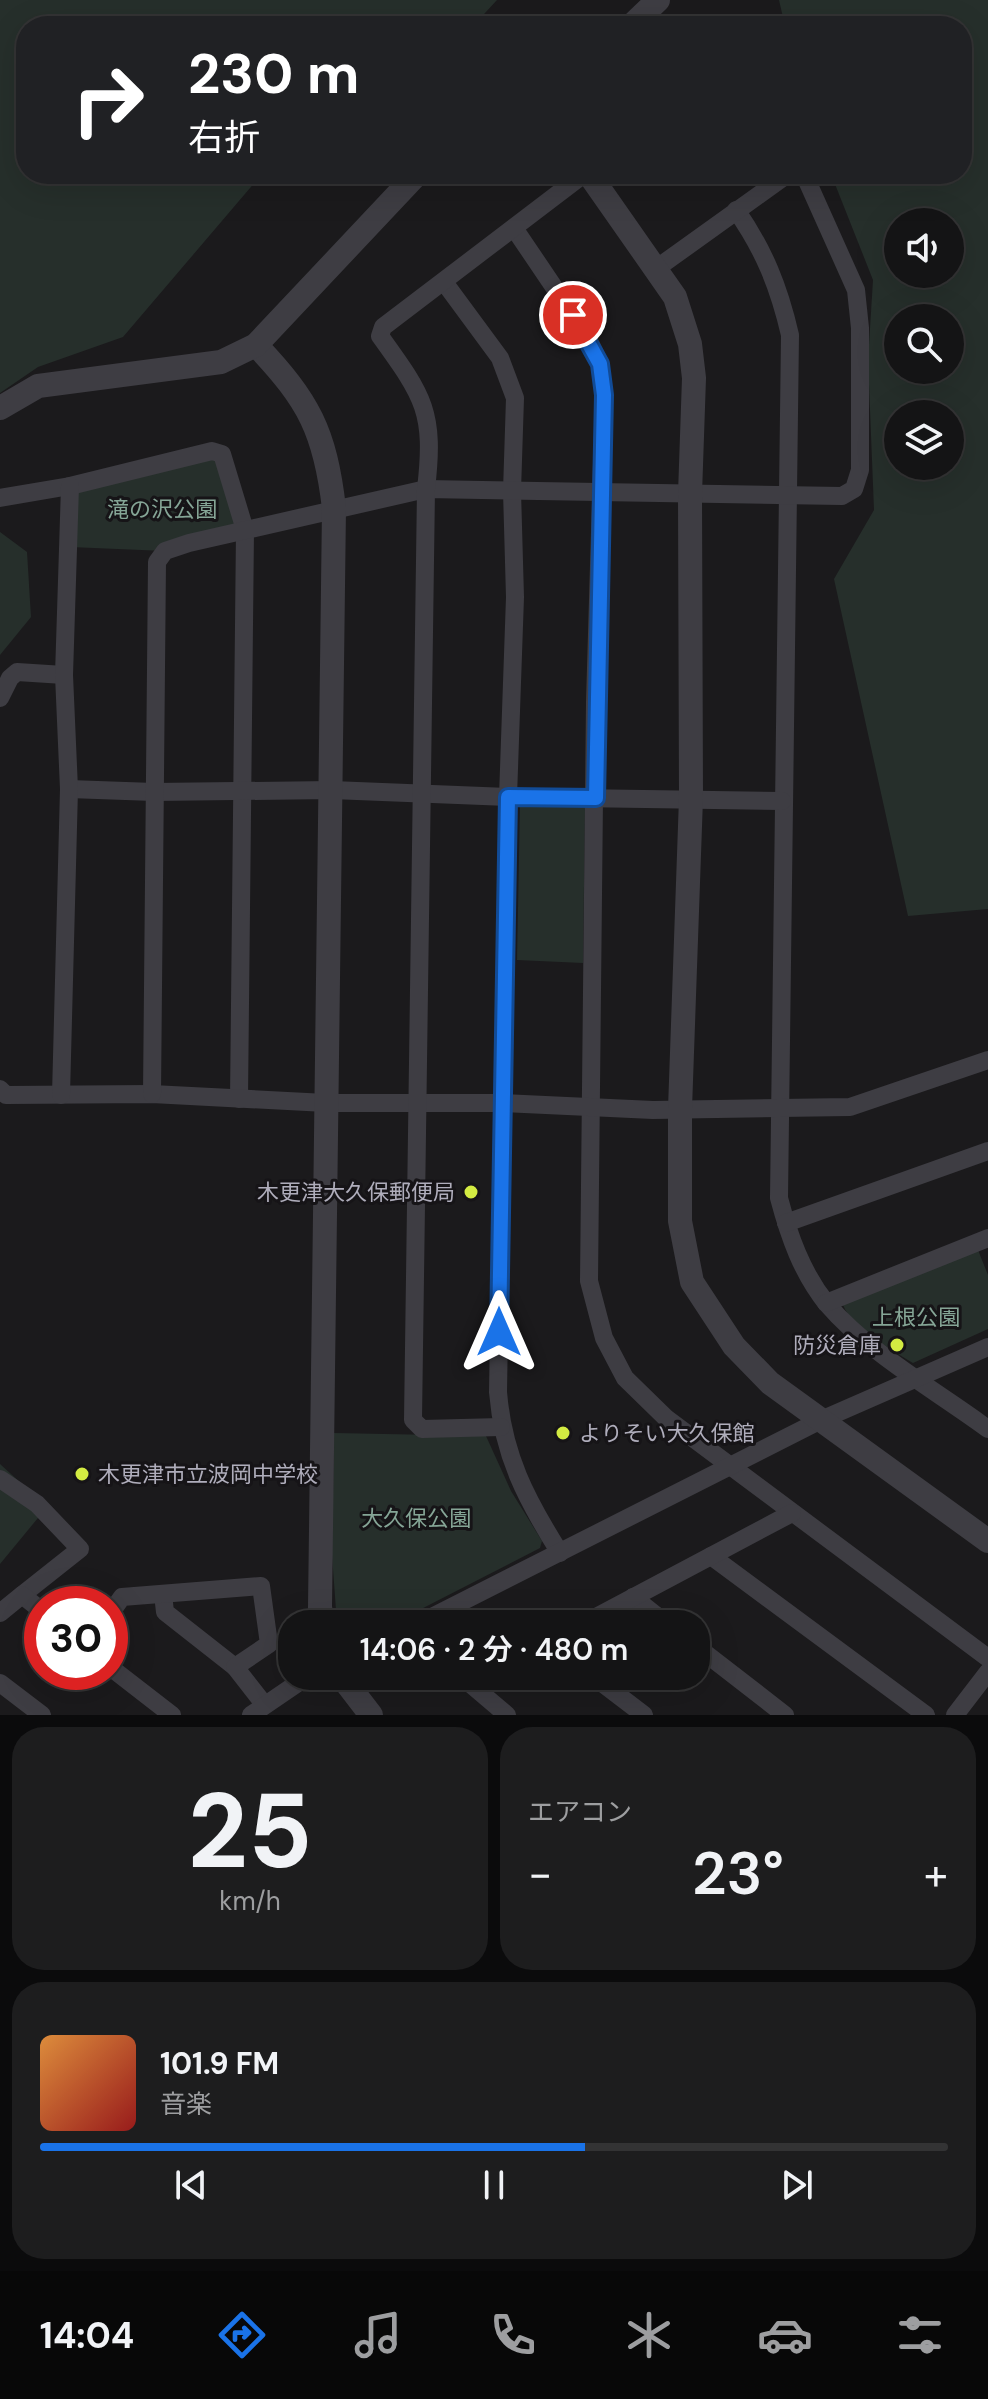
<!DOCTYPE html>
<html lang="ja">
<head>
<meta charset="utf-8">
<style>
  :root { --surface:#141415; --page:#1d1d1e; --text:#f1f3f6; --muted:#9d9ea0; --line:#333334; --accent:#1a73e8 }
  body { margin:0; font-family:"DM Sans","Noto Sans JP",sans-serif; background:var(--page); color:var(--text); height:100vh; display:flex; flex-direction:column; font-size:30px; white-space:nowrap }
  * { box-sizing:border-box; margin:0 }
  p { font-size:26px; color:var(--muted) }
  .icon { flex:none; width:44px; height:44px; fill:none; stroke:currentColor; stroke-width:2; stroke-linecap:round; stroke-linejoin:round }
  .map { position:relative; height:1715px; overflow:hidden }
  .sheet { display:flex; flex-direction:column; gap:12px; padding:12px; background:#0b0b0c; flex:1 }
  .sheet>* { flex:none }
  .top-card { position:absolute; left:16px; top:16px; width:956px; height:168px; border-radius:32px; box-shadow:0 8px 32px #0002,0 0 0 2px var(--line); background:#202124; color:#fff; overflow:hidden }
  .tools { position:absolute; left:884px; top:208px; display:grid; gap:16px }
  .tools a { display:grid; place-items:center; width:80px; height:80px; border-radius:50%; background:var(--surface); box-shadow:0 8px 32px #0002,0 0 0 2px var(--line); font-size:40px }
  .speed { position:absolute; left:24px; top:1586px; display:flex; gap:16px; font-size:40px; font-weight:700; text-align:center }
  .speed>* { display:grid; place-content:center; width:104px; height:104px; border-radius:50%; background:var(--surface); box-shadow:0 8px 32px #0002,0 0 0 2px var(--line); line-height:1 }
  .speed .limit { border:12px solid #d22; background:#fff; color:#111 }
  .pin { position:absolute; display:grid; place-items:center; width:68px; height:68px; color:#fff; margin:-34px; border:4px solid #fff; border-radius:50%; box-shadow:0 2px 8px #0007 }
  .me { position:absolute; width:88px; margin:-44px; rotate:0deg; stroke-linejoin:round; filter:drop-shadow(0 0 6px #0008) }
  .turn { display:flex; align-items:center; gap:28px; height:168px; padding:0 40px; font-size:36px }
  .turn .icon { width:104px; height:104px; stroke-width:2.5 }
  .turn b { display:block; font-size:56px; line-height:68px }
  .big { font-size:60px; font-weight:600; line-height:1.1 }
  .sheet .tile { flex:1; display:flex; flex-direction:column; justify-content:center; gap:12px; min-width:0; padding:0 28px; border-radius:32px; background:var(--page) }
  .sheet .dial { align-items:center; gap:0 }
  .dial b { font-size:104px; line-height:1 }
  .song { display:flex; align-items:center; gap:24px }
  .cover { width:96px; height:96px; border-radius:12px; background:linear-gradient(135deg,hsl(30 70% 55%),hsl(0 70% 35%)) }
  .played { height:8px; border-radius:4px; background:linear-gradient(90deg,var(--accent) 60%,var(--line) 60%) }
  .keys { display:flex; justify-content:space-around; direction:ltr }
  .heat { display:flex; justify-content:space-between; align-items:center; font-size:44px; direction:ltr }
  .sheet .tiles { flex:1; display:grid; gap:12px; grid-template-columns:1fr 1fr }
  .tile:last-child { grid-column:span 2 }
  .trip { position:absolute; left:278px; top:1610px; width:432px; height:80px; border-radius:32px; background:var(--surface); box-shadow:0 8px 32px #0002,0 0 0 2px var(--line); font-weight:600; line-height:80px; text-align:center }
  .menu { display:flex; height:128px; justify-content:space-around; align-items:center; background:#080808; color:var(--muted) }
  .menu .icon { width:56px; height:56px }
  .menu .on { color:var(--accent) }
  .menu b { font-size:36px; color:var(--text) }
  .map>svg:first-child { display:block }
</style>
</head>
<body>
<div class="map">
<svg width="988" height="1715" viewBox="0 0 988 1715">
  <rect width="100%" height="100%" fill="#1b1a1c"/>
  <g fill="#262f2b" fill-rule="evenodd">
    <polygon points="0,0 497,0 473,26 26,26 26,174 262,174 123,337 38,367 0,393"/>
    <path d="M779,0H988V909L908,916L834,579L874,510L868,360L873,280L831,174H962V26H785ZM898,222H950V274H898ZM898,318H950V370H898ZM898,414H950V466H898Z"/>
    <polygon points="222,454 245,530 165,551 70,547 70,486"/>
    <polygon points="0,532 27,552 31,617 0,655"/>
    <polygon points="520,805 585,807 583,963 517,960"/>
    <path d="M978,1250L988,1275V1329L913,1363C894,1352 845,1323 842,1301Z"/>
    <polygon points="334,1433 486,1436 511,1491 542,1541 540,1548 392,1624 337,1624 332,1555"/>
    <polygon points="0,1464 47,1507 0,1564"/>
  </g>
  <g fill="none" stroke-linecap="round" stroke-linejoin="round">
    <g stroke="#3e3d43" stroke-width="18">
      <path d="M736,210C764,250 779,287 790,335L779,1198C789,1236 802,1273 827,1304C870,1354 935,1390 988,1429"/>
      <polyline points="514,228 587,336 600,364 604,395 595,702 589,1281 604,1338 625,1378 666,1418 988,1658"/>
      <polyline points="657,268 788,174"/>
      <path d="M444,282L500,358L515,398L512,491L515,597L508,797L498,1392C503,1455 526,1499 560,1553"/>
      <polyline points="0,498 70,486 212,451 222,454 245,530 239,1099"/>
      <polyline points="0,698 10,678 17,672 64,675"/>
      <polyline points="69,789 154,792 332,790 508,797 782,801"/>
      <polyline points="0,1089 6,1095 152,1094 326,1103 502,1103 653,1110 850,1107 988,1060"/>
      <polyline points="152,1094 157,562 165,551 189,543 426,489 842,496 854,489 860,470 860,328 856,290 804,174"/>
      <polyline points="61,1095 69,789 64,675 70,486"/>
      <polyline points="786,1223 988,1151"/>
      <polyline points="826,1303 988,1238"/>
      <path d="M501,1427L422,1429L413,1420L426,489C435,412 424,397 380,336L383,327L584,174"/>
      <polyline points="0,1479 37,1504 80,1549 22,1595"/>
      <polyline points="711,1556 926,1715"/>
      <polyline points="163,1594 165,1612 235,1667"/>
      <polyline points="633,1597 667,1624"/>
      <polyline points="0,1613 22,1595 42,1611"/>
      <polyline points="110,1614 122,1597 261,1586 269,1644 235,1667 264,1704"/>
      <polyline points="418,1624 821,1420 988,1347"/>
      <polyline points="583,1624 792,1513"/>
      <polyline points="696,1646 785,1715"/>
      <polyline points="110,1667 172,1715"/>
      <polyline points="461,1676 507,1715"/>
      <polyline points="593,1676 644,1715"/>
      <polyline points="0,1683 42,1715"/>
      <polyline points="251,1715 308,1676"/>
      <polyline points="955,1715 988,1672"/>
    </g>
    <g stroke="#3e3d43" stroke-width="24">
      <polyline points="631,26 658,0"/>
      <polyline points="589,174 675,297 690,344 694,378 690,494 691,798 680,1109 680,1221 692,1282 734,1346 770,1383 988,1541"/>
      <path d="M256,345C309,401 325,431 334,508L320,1607L323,1624"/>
      <polyline points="0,408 38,386 221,362 256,345 417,174"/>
      <polyline points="341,1676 371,1715"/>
    </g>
  </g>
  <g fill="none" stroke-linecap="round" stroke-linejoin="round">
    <defs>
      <polyline id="route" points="499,1332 508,797 596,798 604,395 600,364 573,315"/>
    </defs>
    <use href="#route" stroke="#114b97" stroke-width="20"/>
    <use href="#route" stroke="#1a73e8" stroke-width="14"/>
  </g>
  <g fill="#d3eb42" stroke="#161417" stroke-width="3">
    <circle cx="471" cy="1192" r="8"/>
    <circle cx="897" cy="1345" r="8"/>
    <circle cx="563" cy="1433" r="8"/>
    <circle cx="82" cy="1474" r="8"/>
  </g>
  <g text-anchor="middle" stroke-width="6" stroke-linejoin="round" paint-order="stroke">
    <g font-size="22" fill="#85a596" stroke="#161417">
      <text x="162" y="517">滝の沢公園</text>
      <text x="916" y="1325">上根公園</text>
      <text x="416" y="1526">大久保公園</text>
    </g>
    <g font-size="22" fill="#afadbb" stroke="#161417" text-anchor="end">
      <text x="455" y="1200">木更津大久保郵便局</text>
      <text x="881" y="1353">防災倉庫</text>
      <text x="579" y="1441" text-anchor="start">よりそい大久保館</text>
      <text x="98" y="1482" text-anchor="start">木更津市立波岡中学校</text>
    </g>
  </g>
</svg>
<div class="tools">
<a><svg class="icon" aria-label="sound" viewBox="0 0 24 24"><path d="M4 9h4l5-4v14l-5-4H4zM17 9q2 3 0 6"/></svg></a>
<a><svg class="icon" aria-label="search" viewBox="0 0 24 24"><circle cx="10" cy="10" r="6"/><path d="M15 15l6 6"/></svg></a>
<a><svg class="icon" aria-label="layers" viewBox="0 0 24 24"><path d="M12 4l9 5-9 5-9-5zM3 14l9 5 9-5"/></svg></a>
</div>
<div class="speed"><div class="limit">30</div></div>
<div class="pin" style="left:573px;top:315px;background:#d93025"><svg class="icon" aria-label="arrive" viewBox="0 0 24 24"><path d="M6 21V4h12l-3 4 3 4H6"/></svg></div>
<svg class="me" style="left:499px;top:1332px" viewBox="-20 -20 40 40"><path d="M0-17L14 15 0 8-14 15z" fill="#1a73e8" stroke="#fff" stroke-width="4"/></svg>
<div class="trip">14:06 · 2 分 · 480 m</div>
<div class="top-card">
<div class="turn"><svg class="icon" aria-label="right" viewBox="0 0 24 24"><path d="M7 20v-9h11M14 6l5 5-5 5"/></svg><div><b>230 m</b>右折</div></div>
</div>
</div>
<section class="sheet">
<div class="tiles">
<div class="tile dial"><b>25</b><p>km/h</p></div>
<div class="tile"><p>エアコン</p>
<div class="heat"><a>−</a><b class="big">23°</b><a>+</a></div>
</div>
<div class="tile">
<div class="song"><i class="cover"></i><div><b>101.9 FM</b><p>音楽</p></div></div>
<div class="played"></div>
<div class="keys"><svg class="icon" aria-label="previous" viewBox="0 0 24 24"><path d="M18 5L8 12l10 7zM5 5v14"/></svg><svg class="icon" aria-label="pause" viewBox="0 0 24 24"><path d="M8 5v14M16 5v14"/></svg><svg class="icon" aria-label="next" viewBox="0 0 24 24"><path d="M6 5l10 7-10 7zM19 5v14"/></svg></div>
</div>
</div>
</section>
<nav class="menu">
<b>14:04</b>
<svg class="icon on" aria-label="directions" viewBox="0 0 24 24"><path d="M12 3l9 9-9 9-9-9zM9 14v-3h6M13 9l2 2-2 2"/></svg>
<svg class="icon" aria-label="music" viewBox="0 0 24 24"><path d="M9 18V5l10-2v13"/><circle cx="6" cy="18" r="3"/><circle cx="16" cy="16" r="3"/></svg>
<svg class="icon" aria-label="phone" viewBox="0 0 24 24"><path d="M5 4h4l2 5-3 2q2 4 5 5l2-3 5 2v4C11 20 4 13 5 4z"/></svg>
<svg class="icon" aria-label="climate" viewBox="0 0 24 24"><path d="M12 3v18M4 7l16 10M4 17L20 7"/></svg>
<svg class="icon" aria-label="car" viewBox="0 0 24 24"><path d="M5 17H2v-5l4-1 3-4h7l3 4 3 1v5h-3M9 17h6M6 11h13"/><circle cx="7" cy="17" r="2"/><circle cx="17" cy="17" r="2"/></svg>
<svg class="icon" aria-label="filters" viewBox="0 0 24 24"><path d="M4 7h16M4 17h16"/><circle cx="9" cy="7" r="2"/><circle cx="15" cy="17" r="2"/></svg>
</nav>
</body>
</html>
